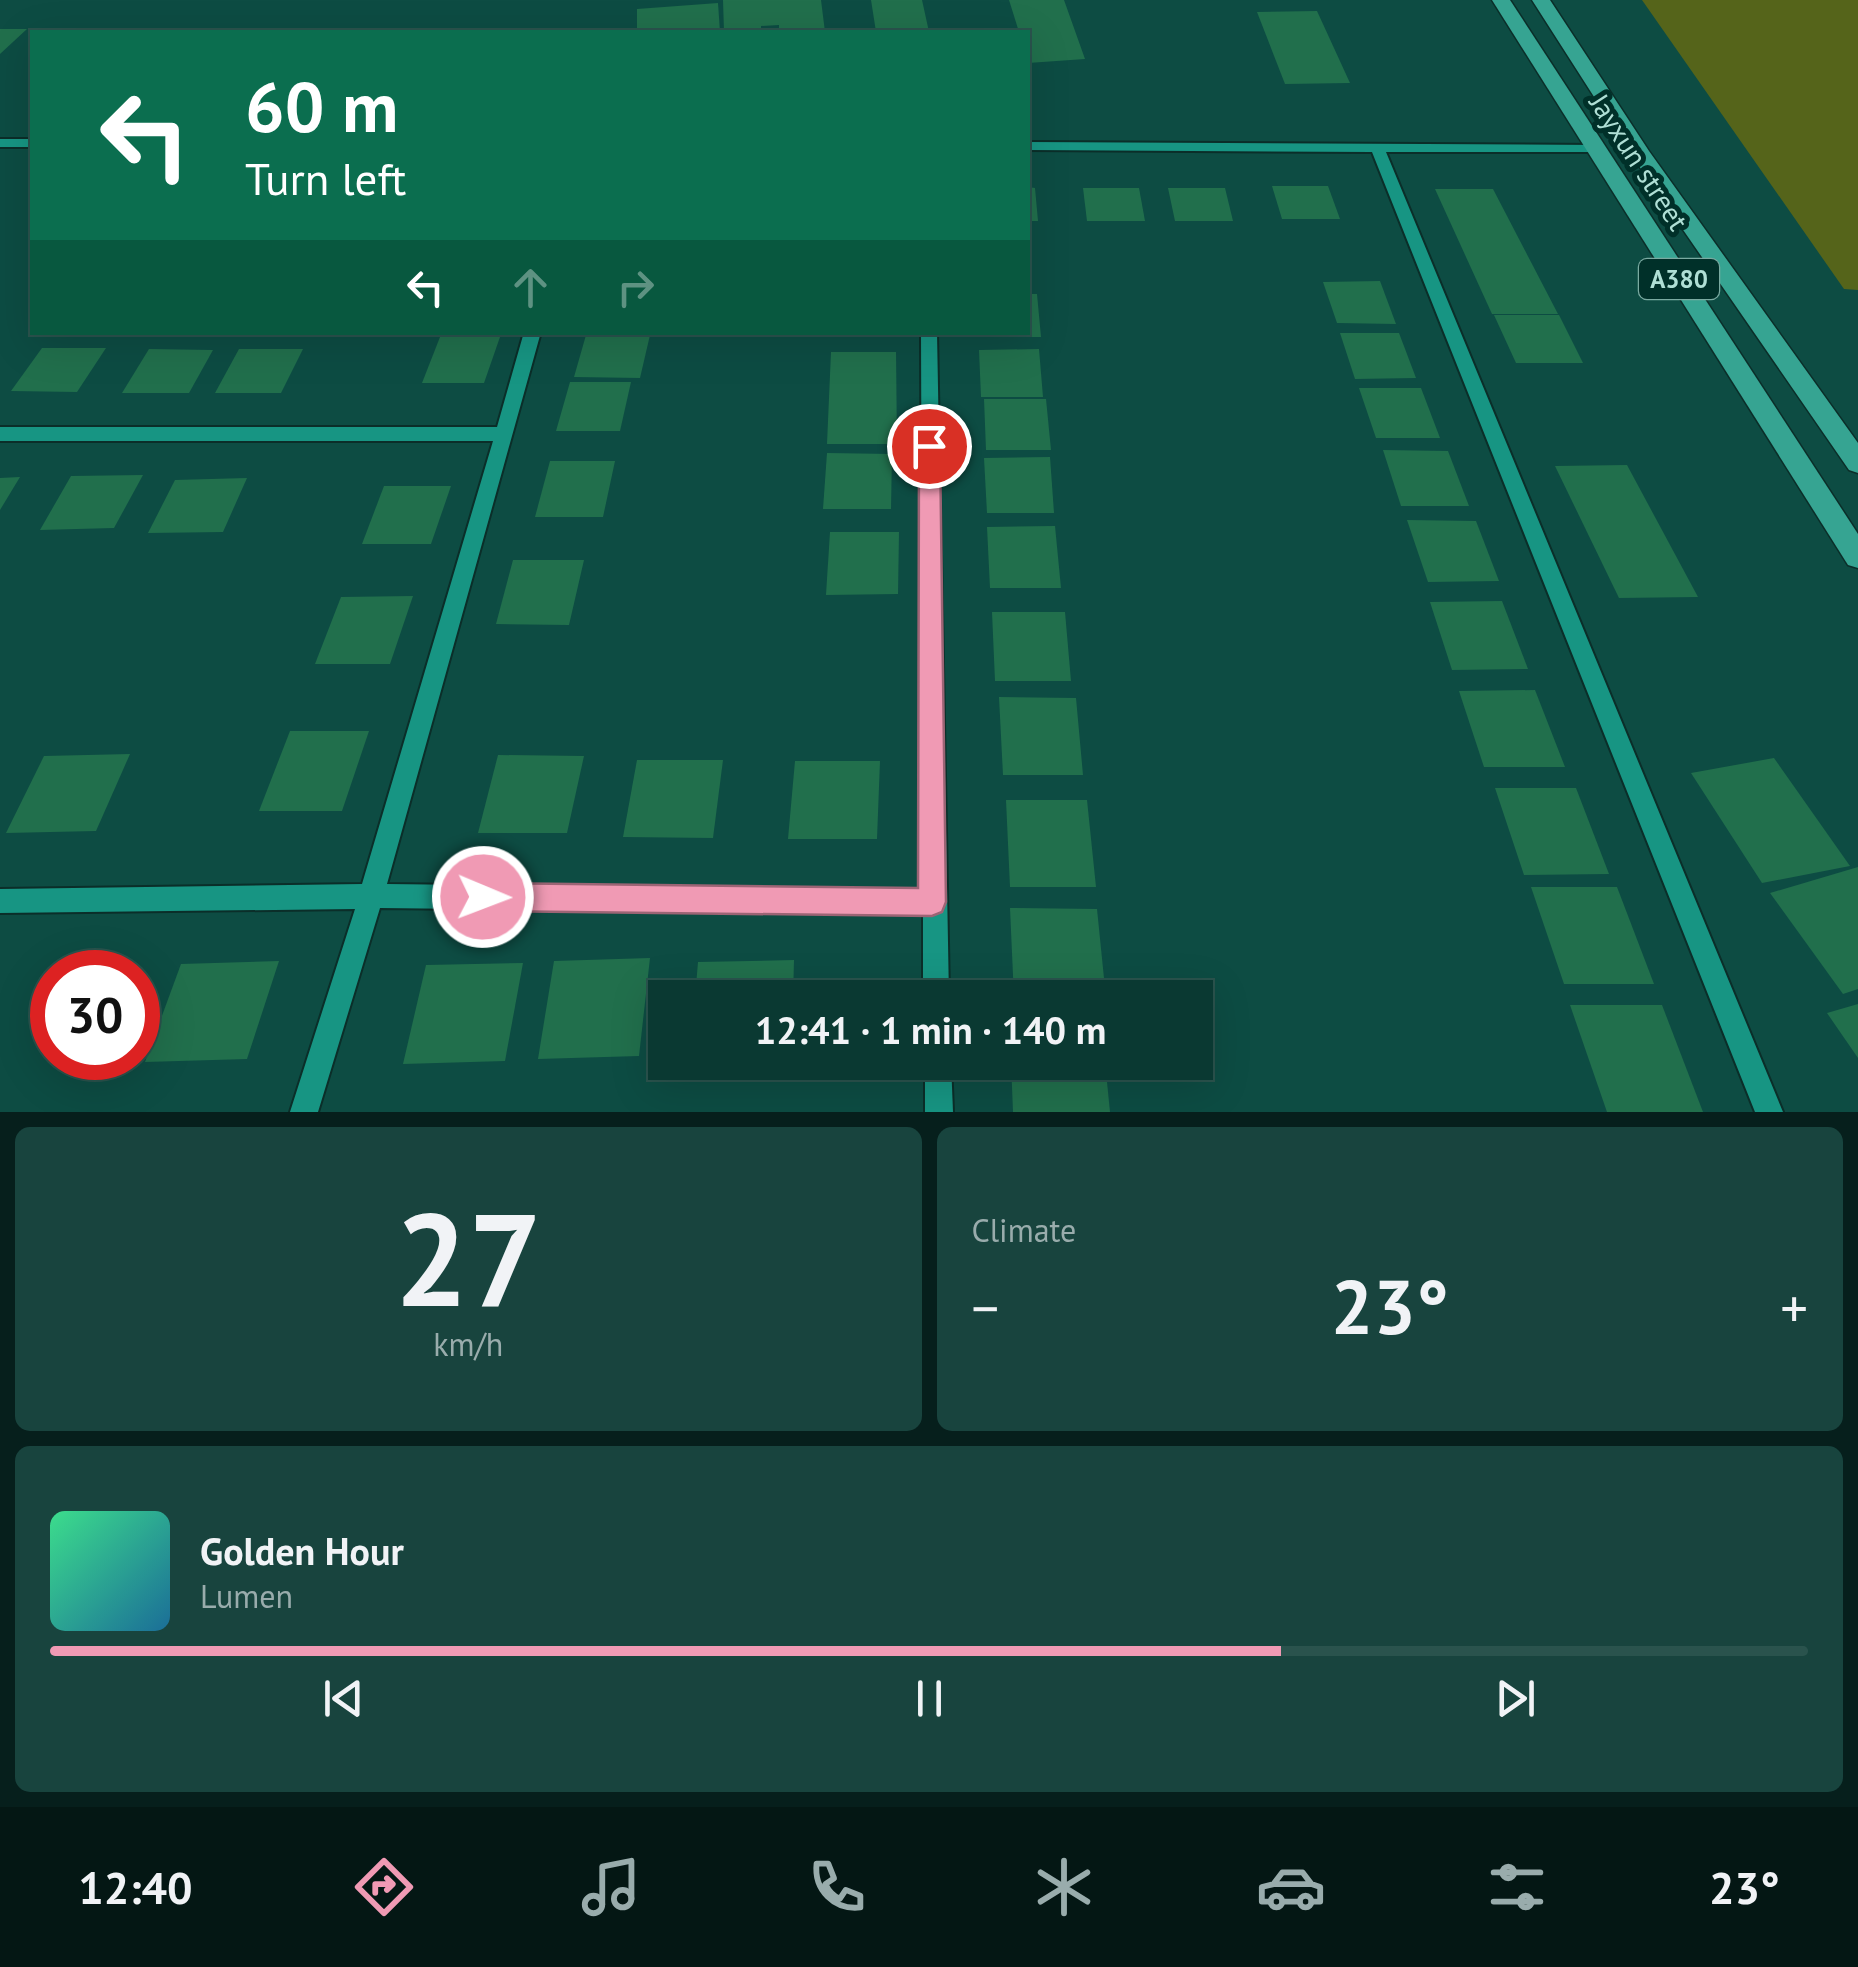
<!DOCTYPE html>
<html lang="en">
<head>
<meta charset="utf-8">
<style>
  :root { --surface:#0a3932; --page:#18443e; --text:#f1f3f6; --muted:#99acac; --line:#2a534d; --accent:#f09ab4 }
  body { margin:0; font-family:"PT Sans",sans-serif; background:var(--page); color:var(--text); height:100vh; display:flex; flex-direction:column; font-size:38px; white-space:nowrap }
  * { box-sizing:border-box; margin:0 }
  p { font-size:32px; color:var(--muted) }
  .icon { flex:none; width:55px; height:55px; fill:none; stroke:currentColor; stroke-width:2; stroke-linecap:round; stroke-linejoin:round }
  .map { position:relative; height:1112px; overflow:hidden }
  .drawer { display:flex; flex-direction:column; gap:15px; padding:15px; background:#061f1c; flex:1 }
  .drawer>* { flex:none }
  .top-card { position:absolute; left:30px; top:30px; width:1000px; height:305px; border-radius:0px; box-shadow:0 10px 40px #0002,0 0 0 2px var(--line); background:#0b6e4f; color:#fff; overflow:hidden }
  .speed { position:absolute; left:30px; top:950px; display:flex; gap:20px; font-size:50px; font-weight:700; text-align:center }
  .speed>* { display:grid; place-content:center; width:130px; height:130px; border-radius:50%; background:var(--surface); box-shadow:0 10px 40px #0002,0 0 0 2px var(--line); line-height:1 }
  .speed .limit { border:15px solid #d22; background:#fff; color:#111 }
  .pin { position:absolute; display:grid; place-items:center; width:85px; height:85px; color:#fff; margin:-42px; border:5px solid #fff; border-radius:50%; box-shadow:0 2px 10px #0007 }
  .me { position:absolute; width:110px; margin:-55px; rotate:91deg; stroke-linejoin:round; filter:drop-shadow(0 0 8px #0008) }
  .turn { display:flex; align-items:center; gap:35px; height:210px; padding:0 50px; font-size:45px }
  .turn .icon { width:130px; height:130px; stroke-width:2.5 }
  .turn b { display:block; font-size:70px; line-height:85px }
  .lanes { display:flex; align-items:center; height:95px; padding:0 50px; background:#0003; justify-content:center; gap:50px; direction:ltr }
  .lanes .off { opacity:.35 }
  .big { font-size:75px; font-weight:800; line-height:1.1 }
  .drawer .widget { flex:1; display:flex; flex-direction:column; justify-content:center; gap:15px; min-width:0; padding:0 35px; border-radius:15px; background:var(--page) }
  .drawer .dial { align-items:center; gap:0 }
  .dial b { font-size:130px; line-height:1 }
  .song { display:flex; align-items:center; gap:30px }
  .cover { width:120px; height:120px; border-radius:15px; background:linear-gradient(135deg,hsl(150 70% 55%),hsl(200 70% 35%)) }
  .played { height:10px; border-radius:5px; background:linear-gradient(90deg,var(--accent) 70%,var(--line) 70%) }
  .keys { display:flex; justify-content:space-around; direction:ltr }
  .heat { display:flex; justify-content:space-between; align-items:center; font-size:55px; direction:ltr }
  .drawer .tiles { flex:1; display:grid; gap:15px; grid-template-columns:1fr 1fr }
  .widget:last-child { grid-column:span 2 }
  .trip { position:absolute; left:648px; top:980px; width:565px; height:100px; border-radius:0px; background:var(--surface); box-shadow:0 10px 40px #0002,0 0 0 2px var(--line); font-weight:800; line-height:100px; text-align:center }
  .menu { display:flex; height:160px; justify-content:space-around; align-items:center; background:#041714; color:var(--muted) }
  .menu .icon { width:70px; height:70px }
  .menu .on { color:var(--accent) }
  .menu b { font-size:45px; color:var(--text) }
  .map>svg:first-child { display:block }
</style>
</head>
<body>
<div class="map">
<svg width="1858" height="1112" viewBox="0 0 1858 1112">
  <rect width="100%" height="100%" fill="#0d4c43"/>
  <polygon fill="#55641a" points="1642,0 1858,0 1858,290 1844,289"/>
  <g fill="#216f4c">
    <polygon points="723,0 821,0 825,32 779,32 779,25 761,26 761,32 724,32"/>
    <polygon points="871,0 922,0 929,32 876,32"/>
    <polygon points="1009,0 1064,0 1085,59 1028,63 1028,32 1019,32"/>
    <polygon points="718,3 720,32 637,32 637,9"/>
    <polygon points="1317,11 1350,83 1285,84 1257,12"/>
    <polygon points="0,29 27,29 0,54"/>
    <polygon points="1272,186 1328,186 1340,219 1282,219"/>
    <polygon points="1028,187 1035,188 1038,221 1028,221"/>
    <polygon points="1083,188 1139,188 1145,221 1087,221"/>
    <polygon points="1168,188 1225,188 1233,221 1175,221"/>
    <polygon points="1435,189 1493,189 1558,314 1492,314"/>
    <polygon points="1380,281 1396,324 1337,323 1323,282"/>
    <polygon points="1028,294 1037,294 1041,337 982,337 981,332 1028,332"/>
    <polygon points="1494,315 1559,315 1583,363 1516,363"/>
    <polygon points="1340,333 1399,333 1416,378 1355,379"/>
    <polygon points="586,335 650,335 640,378 574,377"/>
    <polygon points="440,337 500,337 484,383 422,383"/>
    <polygon points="42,348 106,348 77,392 11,391"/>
    <polygon points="149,349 213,350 189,393 122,393"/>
    <polygon points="239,349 303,349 281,393 215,393"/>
    <polygon points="1039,349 1043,397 981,397 979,350"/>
    <polygon points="831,352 896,352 897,444 827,444"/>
    <polygon points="570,382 631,382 620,431 556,431"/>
    <polygon points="1359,388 1421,388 1440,438 1376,438"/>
    <polygon points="984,399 1046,399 1051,450 986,450"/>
    <polygon points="1383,450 1448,451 1469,506 1401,506"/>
    <polygon points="827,453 892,454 891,509 823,509"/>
    <polygon points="1050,457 1054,513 987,513 984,458"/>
    <polygon points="550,461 615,461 603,517 535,517"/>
    <polygon points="1627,465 1698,597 1619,598 1555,466"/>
    <polygon points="143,475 114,528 40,530 71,476"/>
    <polygon points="20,477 0,510 0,478"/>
    <polygon points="247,478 223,532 148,533 175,480"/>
    <polygon points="384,486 451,486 431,544 362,544"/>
    <polygon points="1407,520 1476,521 1499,581 1428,582"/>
    <polygon points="1055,526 1061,588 990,588 987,527"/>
    <polygon points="830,532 899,532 898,594 826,595"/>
    <polygon points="513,560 584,560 569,625 496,624"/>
    <polygon points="413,596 390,664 315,664 341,597"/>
    <polygon points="1502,601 1528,669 1452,670 1430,602"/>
    <polygon points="992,612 1065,612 1071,681 995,681"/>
    <polygon points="1535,690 1565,767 1484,767 1459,691"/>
    <polygon points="999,697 1076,698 1083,775 1003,775"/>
    <polygon points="290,731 369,731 342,811 259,811"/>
    <polygon points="130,754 96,831 6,833 44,756"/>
    <polygon points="498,755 584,756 567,833 478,833"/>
    <polygon points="1774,758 1850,866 1762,883 1691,773"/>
    <polygon points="637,760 723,760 713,838 623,837"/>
    <polygon points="795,761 880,761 877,839 788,839"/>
    <polygon points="1495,788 1576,788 1609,874 1524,875"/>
    <polygon points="1006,800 1087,800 1096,887 1010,887"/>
    <polygon points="1858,867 1858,989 1843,994 1770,893"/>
    <polygon points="1531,887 1617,887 1654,984 1564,984"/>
    <polygon points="1010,908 1097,909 1106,998 1014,998"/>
    <polygon points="650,958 639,1056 538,1059 554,961"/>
    <polygon points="794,960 793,998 695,998 698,962"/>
    <polygon points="279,961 247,1059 145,1062 181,964"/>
    <polygon points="523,963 505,1061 403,1064 426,965"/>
    <polygon points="1858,1004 1858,1058 1827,1013"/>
    <polygon points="1570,1005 1662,1005 1703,1112 1607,1112"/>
    <polygon points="1011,1062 1105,1062 1110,1112 1013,1112"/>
  </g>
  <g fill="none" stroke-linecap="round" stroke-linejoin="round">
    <defs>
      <g id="minor">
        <rect x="0" y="139" width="32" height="8"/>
        <polygon points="1028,142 1598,145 1598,151 1593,152 1386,152 1783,1112 1755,1112 1372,152 1028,150"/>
        <polygon points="524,332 541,332 387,884 923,890 921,332 937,332 949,998 923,998 923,914 380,908 318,1112 290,1112 355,909 0,913 0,889 362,884 493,441 0,441 0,427 497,427"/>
        <polygon points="925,1062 951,1062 953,1112 925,1112"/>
      </g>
      <g id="trunk">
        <polygon points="1492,0 1510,0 1858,534 1858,568 1848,565"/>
        <polygon points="1532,0 1550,0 1649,151 1858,443 1858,473 1849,470 1630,153"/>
      </g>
    </defs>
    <use href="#minor" stroke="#0b2e29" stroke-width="4"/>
    <use href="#trunk" stroke="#0b2e29" stroke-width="3"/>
    <use href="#minor" fill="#179583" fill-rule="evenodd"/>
    <use href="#trunk" fill="#36a492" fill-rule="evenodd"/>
  </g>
  <polygon fill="#f09ab4" stroke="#9c6475" stroke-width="2.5" points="929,439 940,446 946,902 942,912 932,916 483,911 473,907 469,897 473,887 483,883 918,888 919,446"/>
  <g text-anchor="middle" stroke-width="10" stroke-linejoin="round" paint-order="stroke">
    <rect fill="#003029" stroke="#7aaaa1" stroke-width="2.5" x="1639" y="259" width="80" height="40" rx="8"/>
    <g font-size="25" font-weight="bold" fill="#afdfd5">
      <text x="1679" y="288">A380</text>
    </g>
    <g font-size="28" fill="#afdfd5" stroke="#003029">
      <text transform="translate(1639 162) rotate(57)" y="10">Jayxun street</text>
    </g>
  </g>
</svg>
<div class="speed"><div class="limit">30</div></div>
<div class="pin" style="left:929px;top:446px;background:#d93025"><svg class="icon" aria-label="arrive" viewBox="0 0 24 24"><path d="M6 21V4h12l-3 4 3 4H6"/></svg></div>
<svg class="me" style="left:483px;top:897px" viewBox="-20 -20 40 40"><circle r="17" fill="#f09ab4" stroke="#fff" stroke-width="3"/><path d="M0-11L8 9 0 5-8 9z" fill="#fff"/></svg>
<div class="trip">12:41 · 1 min · 140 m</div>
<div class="top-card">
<div class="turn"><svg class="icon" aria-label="left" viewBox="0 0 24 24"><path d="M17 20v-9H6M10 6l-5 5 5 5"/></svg><div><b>60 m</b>Turn left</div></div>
<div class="lanes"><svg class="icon" aria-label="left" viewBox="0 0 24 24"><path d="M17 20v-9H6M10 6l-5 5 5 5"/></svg><svg class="icon off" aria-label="ahead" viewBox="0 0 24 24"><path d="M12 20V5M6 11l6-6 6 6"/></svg><svg class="icon off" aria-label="right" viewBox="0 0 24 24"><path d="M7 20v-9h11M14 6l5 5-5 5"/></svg></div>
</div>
</div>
<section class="drawer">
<div class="tiles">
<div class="widget dial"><b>27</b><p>km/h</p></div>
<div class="widget"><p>Climate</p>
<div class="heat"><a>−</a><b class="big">23°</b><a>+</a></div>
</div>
<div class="widget">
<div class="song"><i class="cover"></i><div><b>Golden Hour</b><p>Lumen</p></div></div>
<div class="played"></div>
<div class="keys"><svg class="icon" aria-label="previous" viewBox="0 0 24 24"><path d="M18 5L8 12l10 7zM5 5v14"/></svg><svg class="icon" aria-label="pause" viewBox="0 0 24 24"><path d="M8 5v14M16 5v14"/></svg><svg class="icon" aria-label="next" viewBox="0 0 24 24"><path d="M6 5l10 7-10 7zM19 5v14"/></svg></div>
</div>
</div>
</section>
<nav class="menu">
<b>12:40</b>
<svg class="icon on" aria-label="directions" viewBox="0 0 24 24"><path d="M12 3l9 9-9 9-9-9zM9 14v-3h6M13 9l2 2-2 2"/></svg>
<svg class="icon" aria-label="music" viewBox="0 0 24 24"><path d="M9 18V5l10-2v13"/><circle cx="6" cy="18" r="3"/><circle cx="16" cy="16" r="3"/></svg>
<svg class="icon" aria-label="phone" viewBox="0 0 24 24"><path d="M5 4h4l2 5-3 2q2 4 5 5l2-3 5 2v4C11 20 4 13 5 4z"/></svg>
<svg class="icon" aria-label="climate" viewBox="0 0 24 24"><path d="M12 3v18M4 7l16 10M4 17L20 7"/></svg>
<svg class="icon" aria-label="car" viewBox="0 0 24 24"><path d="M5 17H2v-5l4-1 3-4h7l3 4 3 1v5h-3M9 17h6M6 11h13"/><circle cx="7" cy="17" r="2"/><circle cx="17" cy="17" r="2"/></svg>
<svg class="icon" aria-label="filters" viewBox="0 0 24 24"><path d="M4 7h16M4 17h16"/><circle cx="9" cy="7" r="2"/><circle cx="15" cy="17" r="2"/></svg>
<b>23°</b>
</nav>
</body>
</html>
